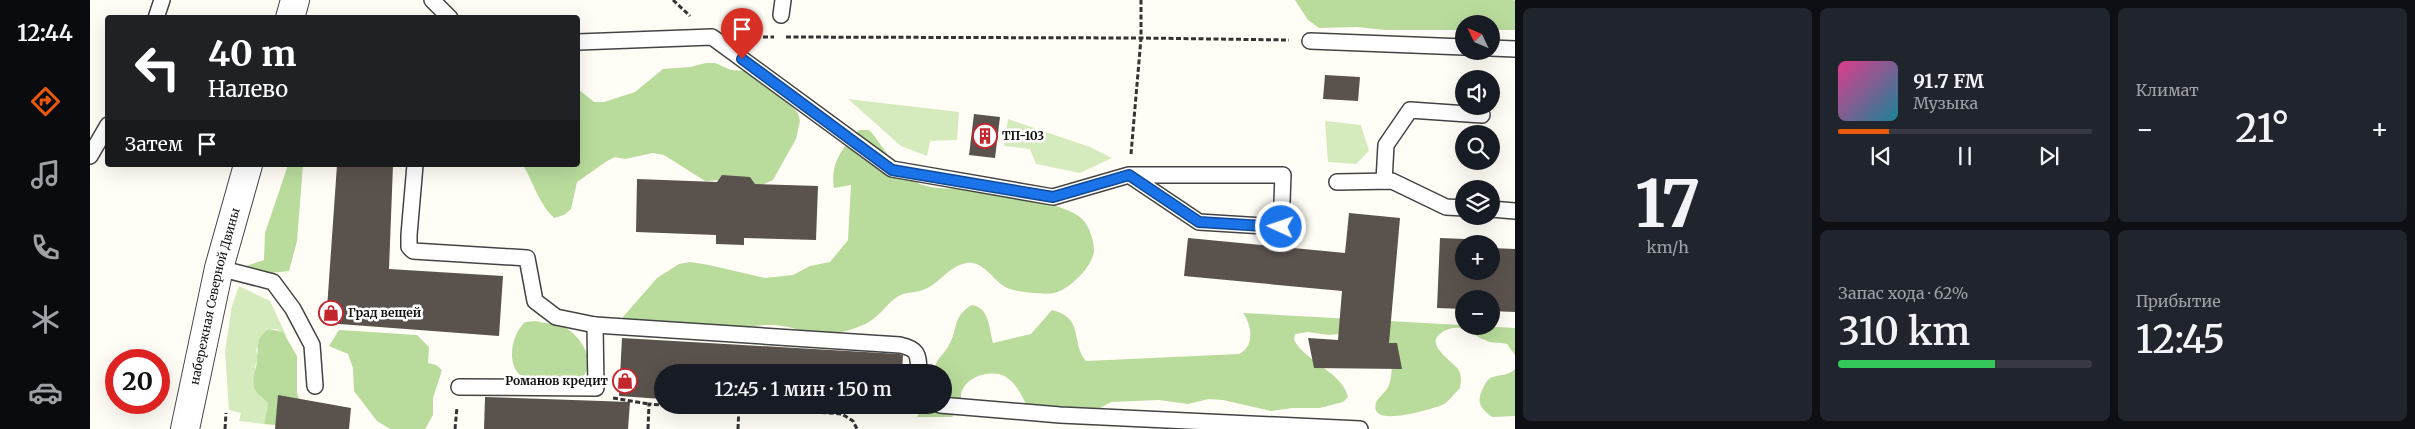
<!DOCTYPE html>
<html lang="ru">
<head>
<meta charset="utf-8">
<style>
  :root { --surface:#171b24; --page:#20242c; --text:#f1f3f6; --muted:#9ea1a6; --line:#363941; --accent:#ea580c }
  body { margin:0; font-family:Merriweather,serif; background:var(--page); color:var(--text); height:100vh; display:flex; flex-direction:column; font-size:19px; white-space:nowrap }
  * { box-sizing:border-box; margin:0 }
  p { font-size:16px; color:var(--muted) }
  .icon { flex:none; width:28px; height:28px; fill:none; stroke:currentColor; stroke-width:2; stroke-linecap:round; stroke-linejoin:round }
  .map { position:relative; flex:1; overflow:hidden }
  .sheet { display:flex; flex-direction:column; gap:8px; padding:8px; background:#0d0f14; width:900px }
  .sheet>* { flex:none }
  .banner { position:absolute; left:15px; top:15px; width:475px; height:152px; border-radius:5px; box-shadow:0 5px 20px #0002; background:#202124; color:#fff; overflow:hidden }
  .needle { width:32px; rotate:314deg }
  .fabs { position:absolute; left:1365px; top:15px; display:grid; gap:10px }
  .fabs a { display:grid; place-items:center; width:45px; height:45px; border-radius:50%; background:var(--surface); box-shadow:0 5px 20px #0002; font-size:25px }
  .speed { position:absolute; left:15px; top:349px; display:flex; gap:10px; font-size:25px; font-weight:700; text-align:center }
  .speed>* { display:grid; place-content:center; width:65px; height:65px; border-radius:50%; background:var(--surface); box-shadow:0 5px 20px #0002; line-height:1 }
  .speed .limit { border:8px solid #d22; background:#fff; color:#111 }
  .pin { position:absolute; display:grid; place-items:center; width:42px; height:42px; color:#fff; margin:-51px -21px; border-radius:50% 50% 50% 0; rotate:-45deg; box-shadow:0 0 5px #0007 }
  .pin .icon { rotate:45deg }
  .me { position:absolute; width:55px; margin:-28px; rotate:273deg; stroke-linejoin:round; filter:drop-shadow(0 0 4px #0008) }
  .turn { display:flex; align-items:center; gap:18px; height:105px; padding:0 20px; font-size:22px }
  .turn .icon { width:65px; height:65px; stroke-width:2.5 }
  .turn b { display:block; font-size:35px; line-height:42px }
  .then { display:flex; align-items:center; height:48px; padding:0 20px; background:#0003; gap:10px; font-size:19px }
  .big { font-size:38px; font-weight:600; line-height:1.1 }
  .sheet .tile { flex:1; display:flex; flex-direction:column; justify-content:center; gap:8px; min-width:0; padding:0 18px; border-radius:8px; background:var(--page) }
  .sheet .dial { align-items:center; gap:0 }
  .dial b { font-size:65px; line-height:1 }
  .song { display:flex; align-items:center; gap:15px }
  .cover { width:60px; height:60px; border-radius:8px; background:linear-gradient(135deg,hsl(330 70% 55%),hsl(190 70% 35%)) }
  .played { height:5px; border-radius:2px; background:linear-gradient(90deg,var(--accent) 20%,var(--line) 20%) }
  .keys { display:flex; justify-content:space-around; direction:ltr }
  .heat { display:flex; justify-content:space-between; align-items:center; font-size:28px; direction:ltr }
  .charge { height:8px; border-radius:4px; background:linear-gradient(90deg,#34c759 62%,var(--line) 0) }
  .sheet .tiles { flex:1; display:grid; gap:8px; grid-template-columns:repeat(3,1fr) }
  .tile:first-child { grid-row:span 2 }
  .trip { position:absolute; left:564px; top:364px; width:298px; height:50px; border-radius:25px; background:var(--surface); box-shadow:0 5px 20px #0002; font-weight:600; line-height:50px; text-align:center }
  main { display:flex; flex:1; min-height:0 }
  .dock { display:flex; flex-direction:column; width:90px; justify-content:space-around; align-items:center; background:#090b0e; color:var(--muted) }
  .dock .icon { width:35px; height:35px }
  .dock .on { color:var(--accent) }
  .dock b { font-size:22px; color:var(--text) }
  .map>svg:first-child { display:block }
</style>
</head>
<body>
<main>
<nav class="dock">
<b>12:44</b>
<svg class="icon on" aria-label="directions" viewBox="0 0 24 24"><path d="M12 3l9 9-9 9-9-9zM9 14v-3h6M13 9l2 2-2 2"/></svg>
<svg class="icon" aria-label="music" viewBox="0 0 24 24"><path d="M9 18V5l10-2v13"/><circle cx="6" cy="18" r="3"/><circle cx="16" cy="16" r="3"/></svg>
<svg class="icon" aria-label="phone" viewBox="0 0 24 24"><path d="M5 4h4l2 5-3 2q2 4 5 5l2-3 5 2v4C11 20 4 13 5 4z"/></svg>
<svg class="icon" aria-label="climate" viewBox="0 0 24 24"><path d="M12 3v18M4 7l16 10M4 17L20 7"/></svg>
<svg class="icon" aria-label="car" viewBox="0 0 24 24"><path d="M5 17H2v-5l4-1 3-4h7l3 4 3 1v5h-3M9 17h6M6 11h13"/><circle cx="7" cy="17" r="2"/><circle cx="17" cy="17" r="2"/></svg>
</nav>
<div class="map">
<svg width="1425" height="429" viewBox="0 0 1425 429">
  <rect width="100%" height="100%" fill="#fffdf5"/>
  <g fill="#d5ebbd">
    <polygon points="758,99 869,112 867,140 840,141 837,156 811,146"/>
    <polygon points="918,119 1000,147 1022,158 990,173 946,164 940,149 914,146"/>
    <polygon points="1235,121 1271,125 1279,151 1266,164 1238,162"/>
    <polygon points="149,286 180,301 197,337 187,329 179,329 166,350 168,356 165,367 170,396 178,404 174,424 149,421 151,413 139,410 135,351 142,306"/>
  </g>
  <g fill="#b9dc9c">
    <polygon points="1205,0 1423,0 1425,1 1425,30 1401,30 1401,24 1374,24 1374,30 1295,30 1267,27 1229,28 1218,20"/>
    <path d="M616,63H625L641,70L658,71L691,95L708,113L710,121L706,139L683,180L674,184L665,185L635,180L615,181L574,155L563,153L535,159L525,157L517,161L487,182L481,209L474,215L464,218C448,202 444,184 433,165H488V89L504,102H514L545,92L573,69L600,67Z"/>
    <path d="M769,130H779C794,146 804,170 824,181C839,190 859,188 875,189C900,191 974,202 991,218C999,225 1004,240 1004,251C1003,266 979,290 964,293C955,295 929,292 920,289C904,284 895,260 877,263C858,266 851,283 833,290C825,293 813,292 807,297C794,306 788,319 773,325C759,331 737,337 722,333C708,330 693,324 679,325C668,325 657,327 647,328C609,329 571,327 534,326L533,317L567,278L589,264L600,262L619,265L675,278L703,275L720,266L740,262L758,240L761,185L744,188C740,163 753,147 769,130Z"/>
    <polygon points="198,165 213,165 207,241 199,271 173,274 156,266 174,260 175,233"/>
    <path d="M882,305C900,308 899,329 903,343L941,334L962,310C995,318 980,342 996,361L1149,354C1165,346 1162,326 1153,313L1425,328V355L1417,344C1410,342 1402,344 1395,340C1386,337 1379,329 1370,328C1364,327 1356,329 1351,333C1334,344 1362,361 1368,369C1372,375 1371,382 1370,388L1356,403L1350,406C1340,409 1278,429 1286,403C1288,397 1295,393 1298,387C1301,382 1301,374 1302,368L1260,333L1239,335L1218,332L1205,334L1204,340C1215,361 1253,373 1258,397L1253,402L1230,408H1202L1181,411L1133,400L1119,399L1098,404L1069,400L1021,402L1010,408L1004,419L992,425L938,409C933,397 927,384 916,377C902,368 873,377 871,395C871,399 872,404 872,407L862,417H827L834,405H852V372H844C845,359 853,356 859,345C868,330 862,316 882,305Z"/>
    <path d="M446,321C455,324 465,323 472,326C491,334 511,367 488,380C485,382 481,385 478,385C468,385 461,377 453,376C445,376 438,377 430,375C416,362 422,334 435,322Z"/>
    <path d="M179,329L193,332L207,356V393L209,399L207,427L174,424L178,404C174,398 165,394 164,386C162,376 167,368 167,359C169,345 165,338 179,329Z"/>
    <polygon points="249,330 327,335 339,347 338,363 346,365 352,370 343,398 343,415 335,429 300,429 287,421 264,391 263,368 258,354 239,346"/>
    <path d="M1425,369V416L1402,417C1390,408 1386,402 1393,388C1395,384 1398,378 1403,377C1412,374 1418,376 1425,369Z"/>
  </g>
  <g fill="#5a524d">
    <polygon points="1235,75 1270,77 1268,101 1233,99"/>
    <polygon points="884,114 910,117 905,158 879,155"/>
    <polygon points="247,165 303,165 299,269 413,276 409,336 236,323"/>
    <polygon points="632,175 660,177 665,184 728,186 726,240 654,238 654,245 626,244 626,235 546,232 547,179 627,182"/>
    <polygon points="1259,213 1310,218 1299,343 1307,343 1312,369 1224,368 1218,338 1248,340 1252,291 1094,276 1098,238 1255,253"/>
    <polygon points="1350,238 1400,240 1399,244 1374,244 1374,271 1401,271 1401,248 1425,249 1425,312 1401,311 1401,299 1374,299 1374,309 1347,308"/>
    <polygon points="532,338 809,354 813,355 812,372 572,372 572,399 529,396"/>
    <polygon points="188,395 261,408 259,429 185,429"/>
    <polygon points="395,397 540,402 538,429 394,429"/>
    <polygon points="715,405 810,405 810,410"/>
  </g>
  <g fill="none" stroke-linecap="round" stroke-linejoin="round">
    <defs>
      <g id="lane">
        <polyline points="342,0 360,18"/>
        <polyline points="691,15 693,0"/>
        <polyline points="66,18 72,0"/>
        <polyline points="1220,41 1374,47"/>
        <polyline points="488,42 622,37 802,169 963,197 1039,175 1193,175 1191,227 1109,222 1039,175"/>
        <polyline points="1401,48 1425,49"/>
        <polyline points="0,156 18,125"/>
        <path d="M325,165L319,235V247L323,251L437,258L445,301L466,317L505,325L810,345C829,349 828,355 829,372"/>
        <polyline points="1294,181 1296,145 1320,110 1392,115"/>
        <polyline points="1247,182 1302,181 1356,207 1374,208"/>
        <polyline points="1401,209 1425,211"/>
        <polyline points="129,268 183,282 203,309 222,345 225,386"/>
        <polyline points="369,387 506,388 505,325"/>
        <polyline points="850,405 970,415 1270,429"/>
      </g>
      <g id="street">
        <polyline points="200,18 205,0"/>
        <path id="s1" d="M95,429L129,268L158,165"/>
      </g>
    </defs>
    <use href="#lane" stroke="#444" stroke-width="18"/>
    <use href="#street" stroke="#444" stroke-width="30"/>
    <g stroke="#333" stroke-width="3" stroke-dasharray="5 2.5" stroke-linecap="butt">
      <polyline points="583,0 600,16"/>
      <polyline points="658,37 684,37"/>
      <polyline points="696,37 1051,38 1199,40"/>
      <polyline points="1041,154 1051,38 1051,0"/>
      <polyline points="523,398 559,404"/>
      <polyline points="589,405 649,406 752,414 763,421 767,429"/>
      <polyline points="135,429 136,413"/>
      <polyline points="365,429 367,407"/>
      <polyline points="558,429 559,404 572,405"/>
      <polyline points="648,429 649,406"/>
    </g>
    <use href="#lane" stroke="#fff" stroke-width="15"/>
    <use href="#street" stroke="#fff" stroke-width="28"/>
  </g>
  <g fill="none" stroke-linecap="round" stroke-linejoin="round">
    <defs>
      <polyline id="route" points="652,59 802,170 963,197 1039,175 1109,222 1191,227"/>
    </defs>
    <use href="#route" stroke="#114b97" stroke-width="12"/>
    <use href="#route" stroke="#1a73e8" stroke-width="9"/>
  </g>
  <defs>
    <symbol id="building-ring" viewBox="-11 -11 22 22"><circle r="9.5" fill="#fff" stroke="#c4262e" stroke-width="1.5"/><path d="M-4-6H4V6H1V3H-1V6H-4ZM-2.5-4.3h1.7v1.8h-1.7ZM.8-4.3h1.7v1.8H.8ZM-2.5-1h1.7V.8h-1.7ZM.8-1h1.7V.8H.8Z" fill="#c4262e"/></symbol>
    <symbol id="shop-ring" viewBox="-11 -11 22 22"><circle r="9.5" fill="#fff" stroke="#c4262e" stroke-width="1.5"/><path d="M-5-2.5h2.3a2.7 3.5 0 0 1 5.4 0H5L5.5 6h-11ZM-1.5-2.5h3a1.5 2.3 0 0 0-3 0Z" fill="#c4262e"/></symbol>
  </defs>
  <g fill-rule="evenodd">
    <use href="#building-ring" x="881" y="122" width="28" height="28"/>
    <use href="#shop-ring" x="227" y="299" width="28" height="28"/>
    <use href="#shop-ring" x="521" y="367" width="28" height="28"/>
  </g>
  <g text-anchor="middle" stroke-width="5" stroke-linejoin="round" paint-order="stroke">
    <g font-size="12" font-weight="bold" fill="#111" stroke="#fff" text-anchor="start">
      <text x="912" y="140">ТП-103</text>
      <text x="258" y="317">Град вещей</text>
      <text x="518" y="385" text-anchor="end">Романов кредит</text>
    </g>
    <g font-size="12" fill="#111" stroke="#fff">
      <text dy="4" stroke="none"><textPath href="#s1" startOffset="136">набережная Северной Двины</textPath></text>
    </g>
  </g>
</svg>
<div class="fabs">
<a><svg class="needle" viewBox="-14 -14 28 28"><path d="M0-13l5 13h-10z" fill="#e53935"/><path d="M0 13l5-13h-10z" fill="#9ea1a6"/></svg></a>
<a><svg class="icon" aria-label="sound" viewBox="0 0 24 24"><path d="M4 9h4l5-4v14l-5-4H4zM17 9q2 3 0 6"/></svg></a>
<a><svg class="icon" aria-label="search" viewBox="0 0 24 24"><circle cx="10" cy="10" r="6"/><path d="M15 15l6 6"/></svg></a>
<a><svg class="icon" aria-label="layers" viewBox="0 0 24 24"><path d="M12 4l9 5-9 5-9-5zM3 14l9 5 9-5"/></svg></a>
<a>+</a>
<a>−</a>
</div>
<div class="speed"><div class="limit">20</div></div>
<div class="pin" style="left:652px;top:59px;background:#d93025"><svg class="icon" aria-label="arrive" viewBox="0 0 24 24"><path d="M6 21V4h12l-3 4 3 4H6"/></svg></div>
<svg class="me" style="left:1191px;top:227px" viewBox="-20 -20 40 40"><circle r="17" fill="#1a73e8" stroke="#fff" stroke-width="3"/><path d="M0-11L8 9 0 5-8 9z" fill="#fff"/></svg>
<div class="trip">12:45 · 1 мин · 150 m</div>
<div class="banner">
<div class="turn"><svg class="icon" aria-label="left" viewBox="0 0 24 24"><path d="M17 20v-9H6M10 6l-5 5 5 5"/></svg><div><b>40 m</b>Налево</div></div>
<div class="then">Затем<svg class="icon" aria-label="arrive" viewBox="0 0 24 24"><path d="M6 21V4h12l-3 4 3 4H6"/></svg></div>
</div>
</div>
<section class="sheet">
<div class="tiles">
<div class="tile dial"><b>17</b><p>km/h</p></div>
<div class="tile">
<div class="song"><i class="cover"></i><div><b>91.7 FM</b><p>Музыка</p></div></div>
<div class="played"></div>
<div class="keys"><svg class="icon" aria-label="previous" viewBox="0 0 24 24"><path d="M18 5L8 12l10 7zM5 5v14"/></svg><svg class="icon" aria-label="pause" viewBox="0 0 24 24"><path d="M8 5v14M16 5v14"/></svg><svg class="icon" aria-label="next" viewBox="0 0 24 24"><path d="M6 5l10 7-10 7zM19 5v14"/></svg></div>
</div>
<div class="tile"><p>Климат</p>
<div class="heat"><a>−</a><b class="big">21°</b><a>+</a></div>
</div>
<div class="tile"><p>Запас хода · 62%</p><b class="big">310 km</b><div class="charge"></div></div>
<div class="tile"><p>Прибытие</p><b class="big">12:45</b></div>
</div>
</section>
</main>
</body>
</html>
